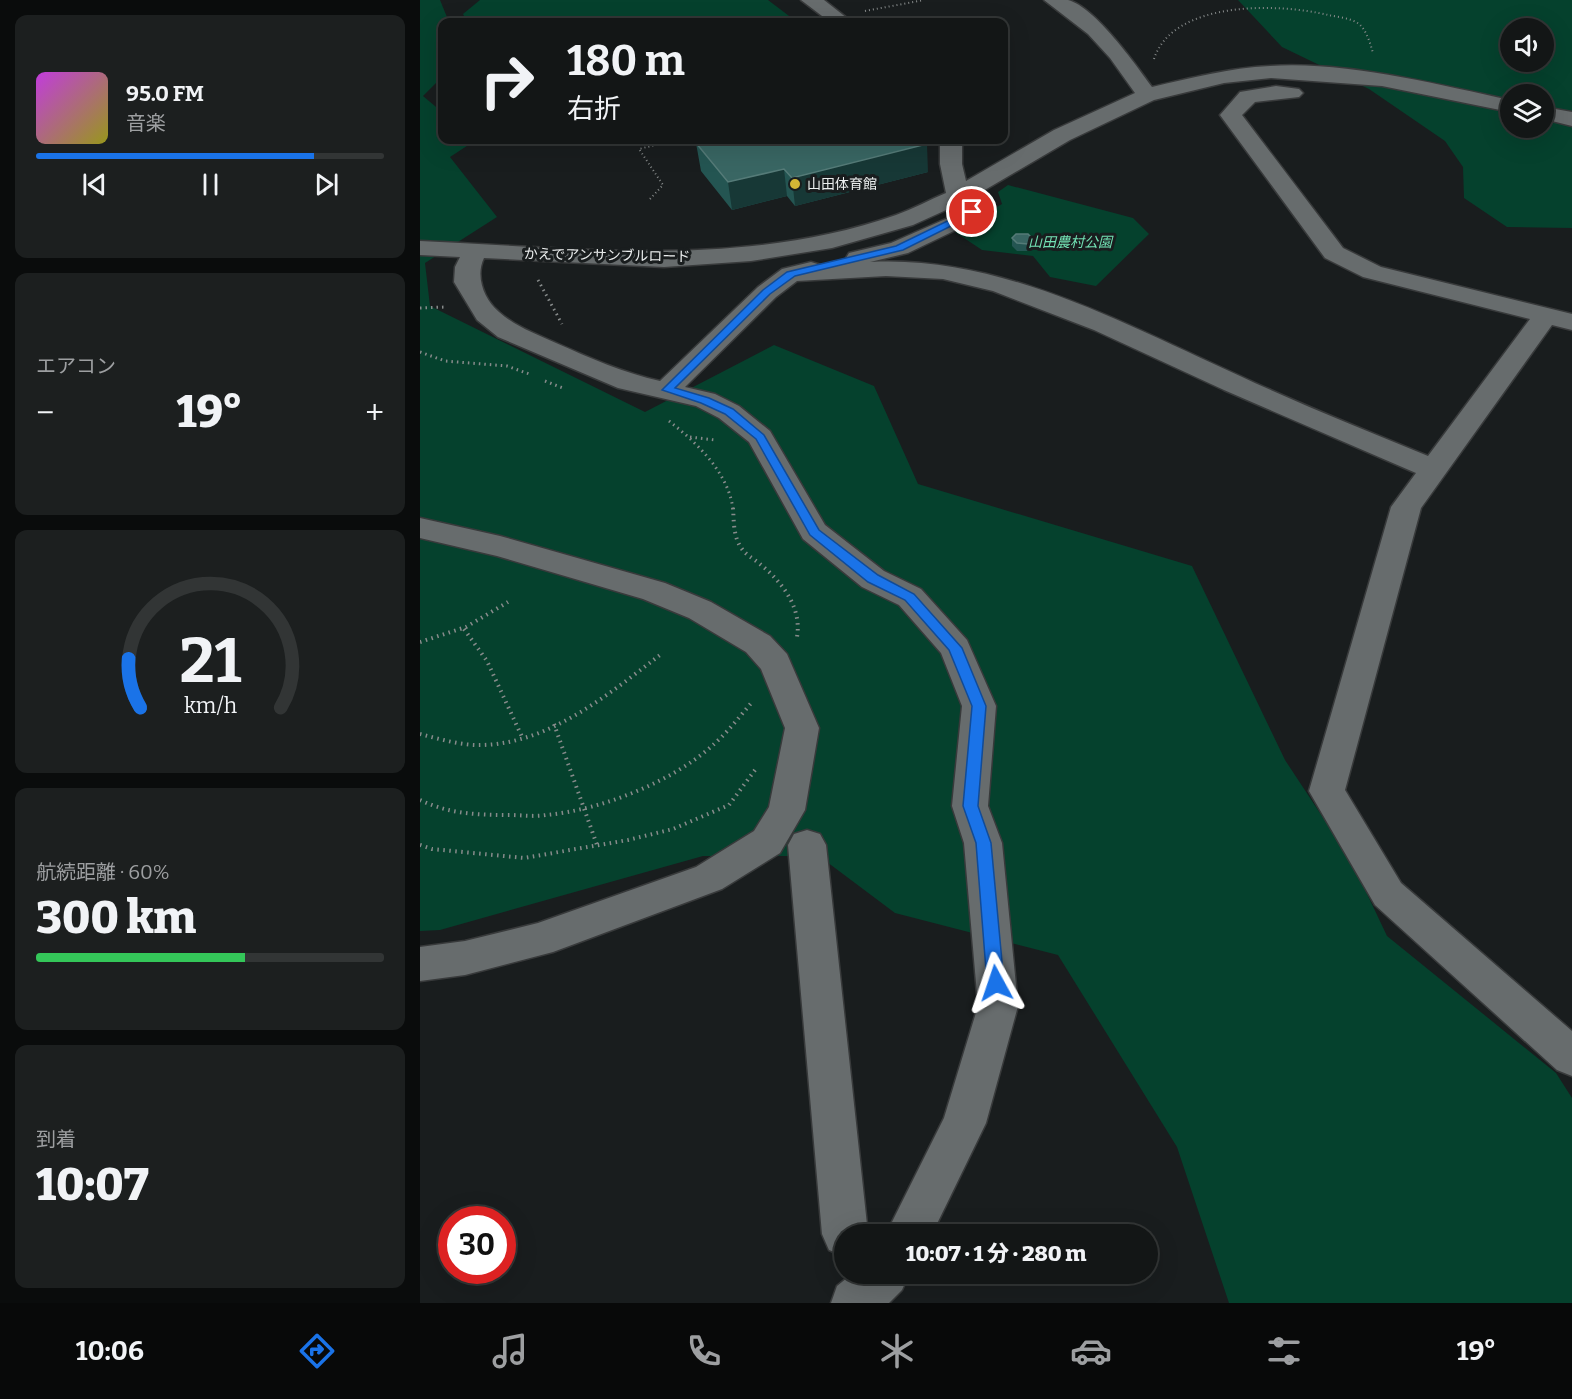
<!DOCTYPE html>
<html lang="ja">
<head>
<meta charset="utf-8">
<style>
  :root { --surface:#131616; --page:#1c1f1f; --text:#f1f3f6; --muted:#9d9fa1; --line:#323535; --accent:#1a73e8 }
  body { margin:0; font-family:Bitter,"Noto Sans JP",serif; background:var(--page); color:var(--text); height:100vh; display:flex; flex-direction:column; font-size:22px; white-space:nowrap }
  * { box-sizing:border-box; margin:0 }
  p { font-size:20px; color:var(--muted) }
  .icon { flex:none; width:33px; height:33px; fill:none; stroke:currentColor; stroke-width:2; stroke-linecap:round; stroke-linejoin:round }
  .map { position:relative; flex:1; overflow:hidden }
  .details { display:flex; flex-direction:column; gap:15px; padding:15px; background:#0a0c0c; width:420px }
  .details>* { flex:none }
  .hud { position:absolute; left:18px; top:18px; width:570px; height:126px; border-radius:12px; box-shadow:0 6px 24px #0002,0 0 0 2px var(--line); background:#131616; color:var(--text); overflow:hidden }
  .buttons { position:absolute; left:1080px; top:18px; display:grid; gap:12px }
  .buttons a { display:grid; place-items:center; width:54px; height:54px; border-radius:50%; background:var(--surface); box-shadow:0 6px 24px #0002,0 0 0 2px var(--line); font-size:30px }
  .speed { position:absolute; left:18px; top:1206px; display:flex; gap:12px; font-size:30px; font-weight:700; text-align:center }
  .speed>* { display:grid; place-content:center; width:78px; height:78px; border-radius:50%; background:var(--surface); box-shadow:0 6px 24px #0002,0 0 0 2px var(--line); line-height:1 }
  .speed .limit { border:9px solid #d22; background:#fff; color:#111 }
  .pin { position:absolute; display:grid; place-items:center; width:51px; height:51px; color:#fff; margin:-26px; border:3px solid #fff; border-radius:50%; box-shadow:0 2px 6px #0007 }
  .me { position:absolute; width:66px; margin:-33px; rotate:355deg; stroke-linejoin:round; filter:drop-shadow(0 0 4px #0008) }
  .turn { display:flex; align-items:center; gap:21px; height:126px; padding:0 30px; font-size:27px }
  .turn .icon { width:78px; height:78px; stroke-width:2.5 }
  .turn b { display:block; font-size:42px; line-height:51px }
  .big { font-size:45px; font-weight:800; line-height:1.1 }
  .details .widget { flex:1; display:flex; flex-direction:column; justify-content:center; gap:9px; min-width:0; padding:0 21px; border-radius:12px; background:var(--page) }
  .details .dial { align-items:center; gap:0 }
  .dial svg { height:156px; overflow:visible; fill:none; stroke:var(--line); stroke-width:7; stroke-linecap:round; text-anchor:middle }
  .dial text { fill:var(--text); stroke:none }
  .song { display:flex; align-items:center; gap:18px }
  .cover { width:72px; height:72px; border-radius:9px; background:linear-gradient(135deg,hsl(290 70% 55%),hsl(60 70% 35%)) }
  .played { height:6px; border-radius:3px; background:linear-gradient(90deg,var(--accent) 80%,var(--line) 80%) }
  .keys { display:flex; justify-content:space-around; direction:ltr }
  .heat { display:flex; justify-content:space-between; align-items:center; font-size:33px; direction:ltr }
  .charge { height:9px; border-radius:4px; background:linear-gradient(90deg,#34c759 60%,var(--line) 0) }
  .trip { position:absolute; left:414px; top:1224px; width:324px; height:60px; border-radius:30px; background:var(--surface); box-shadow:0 6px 24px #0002,0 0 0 2px var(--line); font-weight:800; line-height:60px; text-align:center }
  .dock { display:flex; height:96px; justify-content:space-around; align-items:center; background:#080909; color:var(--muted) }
  .dock .icon { width:42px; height:42px }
  .dock .current { color:var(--accent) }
  .dock b { font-size:27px; color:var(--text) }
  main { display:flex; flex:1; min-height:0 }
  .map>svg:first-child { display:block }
</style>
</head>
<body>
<main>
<section class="details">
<div class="widget">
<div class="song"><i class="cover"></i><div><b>95.0 FM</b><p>音楽</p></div></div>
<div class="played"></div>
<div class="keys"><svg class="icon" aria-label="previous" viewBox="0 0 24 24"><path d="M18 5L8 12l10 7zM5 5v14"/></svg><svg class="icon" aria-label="pause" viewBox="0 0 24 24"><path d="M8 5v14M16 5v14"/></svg><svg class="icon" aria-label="next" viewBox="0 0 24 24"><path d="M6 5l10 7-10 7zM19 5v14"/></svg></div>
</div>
<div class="widget"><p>エアコン</p>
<div class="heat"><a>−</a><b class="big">19°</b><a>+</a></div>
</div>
<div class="widget dial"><svg viewBox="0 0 100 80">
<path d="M14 69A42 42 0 1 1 86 69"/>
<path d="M14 69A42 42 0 0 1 8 44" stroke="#1a73e8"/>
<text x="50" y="56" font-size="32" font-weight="700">21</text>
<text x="50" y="72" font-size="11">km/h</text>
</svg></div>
<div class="widget"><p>航続距離 · 60%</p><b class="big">300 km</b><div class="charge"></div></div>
<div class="widget"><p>到着</p><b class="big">10:07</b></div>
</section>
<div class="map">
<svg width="1152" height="1303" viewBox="0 0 1152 1303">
  <rect width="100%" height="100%" fill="#191d1e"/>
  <g fill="#05412d" fill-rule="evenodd">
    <polygon points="0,0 20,0 29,22 22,22 22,77 3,96 22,112 22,140 56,140 30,157 77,217 5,263 10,306 225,412 354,345 454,386 498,484 772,566 865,760 931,860 967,936 1136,1073 1152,1098 1152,1303 809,1303 757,1147 638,955 475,913 399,856 283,856 20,930 0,931"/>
    <polygon points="60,0 348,0 377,22 47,22 43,14"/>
    <path d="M818,0H1152V228L1087,227L1044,198L1043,167L1025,141L949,89L862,47ZM1090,28H1124V62H1090ZM1090,94H1124V128H1090Z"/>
    <polygon points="588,185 713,218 729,234 676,286 630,277 613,256 562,250 535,232 582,204 578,192"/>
  </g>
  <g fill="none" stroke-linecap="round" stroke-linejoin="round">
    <defs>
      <g id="minor">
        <polygon points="381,0 404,0 432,22 410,22"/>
        <path d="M624,0C631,0 641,0 648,0C675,7 716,65 732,87C771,78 809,68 850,66C926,61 1015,84 1090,100V112L962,86L851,78L804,83L734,100L650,140L546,201L493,225L412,248L331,261L244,267L64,258C55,276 64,300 79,312C96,327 116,334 136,343C170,358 204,373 240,381L338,287L362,269L391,262L401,265L430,263L426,258L429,253L471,243L530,217L538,219L542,224L538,229L488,253L450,262C581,255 704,324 820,376C882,405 945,430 1008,456L1110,319L943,277L905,258L800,115L820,92L856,86L879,89L883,93L879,97L835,102L822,115L923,248L961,267L1152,314V330L1132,325L1001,508L925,790L981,883L1152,1031V1076L1137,1070L955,905L889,791L971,507L996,473L804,390L674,330L573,291L523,279L466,276L377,281L356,297L265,387L295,394L319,406L350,431L405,525L464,571L501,589L547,640L576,706L568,806L582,843L598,1006L566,1123L512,1234H466L524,1118L558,1006L544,843L532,806L542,706L521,653L479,605L442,587L383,539L329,442L299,418L276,406L198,388L78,337L57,320L34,282L35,267L40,257L0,255V241C159,248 322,269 476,215C493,209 509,200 526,193L520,164V140H542V164L546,181L634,130L715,93L690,58L668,34Z"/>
        <polygon points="1124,107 1152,112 1152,126 1124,119"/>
        <polygon points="0,518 80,536 245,583 291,602 350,636 367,654 399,728 385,810 360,853 302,889 133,952 45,975 0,981 0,947 45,941 118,923 276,867 334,831 349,807 365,728 341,669 326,652 269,618 223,599 77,556 0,538"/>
        <polygon points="387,830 400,834 406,845 448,1234 424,1234 424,1256 409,1250 402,1234 368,845 374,834"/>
        <polygon points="432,1274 489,1274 482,1290 469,1303 411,1303 417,1286"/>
      </g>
    </defs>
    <use href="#minor" stroke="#383a3b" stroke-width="3"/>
    <g stroke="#878b8b" stroke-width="2" stroke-dasharray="1 3" stroke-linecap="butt">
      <polyline points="445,11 504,0"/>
      <path d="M734,59C753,0 859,3 908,15C918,17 931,18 939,24C947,31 950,43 953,53"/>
      <polyline points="230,199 243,185 219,149 239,144 236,140"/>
    </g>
    <g stroke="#878b8b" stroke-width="3" stroke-dasharray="1.5 4" stroke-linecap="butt">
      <polyline points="118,280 142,324"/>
      <polyline points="0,308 26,307"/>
      <polyline points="0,352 25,361 87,366 112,375"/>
      <polyline points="125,381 143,388"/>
      <path d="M249,421C277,443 308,472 313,509"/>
      <polyline points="270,437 295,440"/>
    </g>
    <g stroke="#878b8b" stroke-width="4" stroke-dasharray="1.5 4.5" stroke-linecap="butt">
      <path d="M313,508C314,521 313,537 322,549C326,555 334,559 340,564C362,582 382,607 377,637"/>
      <polyline points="44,629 67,661 103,739"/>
      <polyline points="0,642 46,627 88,602"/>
      <polyline points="134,724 177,845"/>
      <path d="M0,734C20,739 42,746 63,745C130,743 189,694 240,655"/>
      <path d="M0,800C29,814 58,815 89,815C102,815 114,817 126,815C181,810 252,782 293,745C308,732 320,716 333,701"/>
      <polyline points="0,845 12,849 104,858 208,840 253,829 309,805 335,770"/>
    </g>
    <use href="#minor" fill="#676c6d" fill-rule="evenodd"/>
  </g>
  <g fill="#245552">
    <polygon points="276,143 508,172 375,206 367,196 312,210 281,171"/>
    <polygon points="592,238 613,239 613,247 607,251 597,251 592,246"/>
  </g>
  <g fill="#173836">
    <polygon points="507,144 508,172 375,206 372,178"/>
    <polygon points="364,169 367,196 312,210 308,182"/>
    <polygon points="613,239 613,247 607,251 608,244"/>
  </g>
  <g fill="#396663" stroke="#557b78" stroke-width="1.5">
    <polygon points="293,140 501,140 507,144 372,178 364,169 308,182 276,143"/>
    <polygon points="596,234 608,234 613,239 608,244 597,243 592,238"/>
  </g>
  <polygon fill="#1a73e8" stroke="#114b97" stroke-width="1.5" points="552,209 555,210 555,214 483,250 375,276 350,294 255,388 289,398 313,409 344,435 399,530 458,575 494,594 542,648 566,706 558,806 571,843 584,983 581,988 576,990 570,988 567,983 556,843 543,806 552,706 529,650 485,600 448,582 390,535 336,439 305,414 281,403 242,390 343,290 367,272 476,246"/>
  <circle fill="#d3b635" stroke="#191d1e" stroke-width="2" cx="375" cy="184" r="6"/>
  <g text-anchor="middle" stroke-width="6" stroke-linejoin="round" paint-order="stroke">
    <g font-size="14" fill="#ebeeee" stroke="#191d1e" text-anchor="start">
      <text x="387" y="189">山田体育館</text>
    </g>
    <g font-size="14" font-style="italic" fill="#72e1b4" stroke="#191d1e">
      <text x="650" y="247">山田農村公園</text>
    </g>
    <g font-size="14" fill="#ebeeee" stroke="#191d1e">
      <text transform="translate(187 255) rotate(1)" y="5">かえでアンサンブルロード</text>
    </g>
  </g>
</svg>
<div class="buttons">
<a><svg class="icon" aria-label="sound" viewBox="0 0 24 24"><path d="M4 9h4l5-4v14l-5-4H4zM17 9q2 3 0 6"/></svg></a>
<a><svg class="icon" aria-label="layers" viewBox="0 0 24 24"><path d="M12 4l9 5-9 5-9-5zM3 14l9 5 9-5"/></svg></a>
</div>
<div class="speed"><div class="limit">30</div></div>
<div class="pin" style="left:552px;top:212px;background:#d93025"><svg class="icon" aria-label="arrive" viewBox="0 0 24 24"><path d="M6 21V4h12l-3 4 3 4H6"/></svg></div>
<svg class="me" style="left:576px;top:983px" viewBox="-20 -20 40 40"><path d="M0-17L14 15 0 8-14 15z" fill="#1a73e8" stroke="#fff" stroke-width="4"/></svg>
<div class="trip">10:07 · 1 分 · 280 m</div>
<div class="hud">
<div class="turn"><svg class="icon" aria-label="right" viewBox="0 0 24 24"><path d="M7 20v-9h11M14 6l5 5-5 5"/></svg><div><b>180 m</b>右折</div></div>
</div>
</div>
</main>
<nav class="dock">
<b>10:06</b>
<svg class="icon current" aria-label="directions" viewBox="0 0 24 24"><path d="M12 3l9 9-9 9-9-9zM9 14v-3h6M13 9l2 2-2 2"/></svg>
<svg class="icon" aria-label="music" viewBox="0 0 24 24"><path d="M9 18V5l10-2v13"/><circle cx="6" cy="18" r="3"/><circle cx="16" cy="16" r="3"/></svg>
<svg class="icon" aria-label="phone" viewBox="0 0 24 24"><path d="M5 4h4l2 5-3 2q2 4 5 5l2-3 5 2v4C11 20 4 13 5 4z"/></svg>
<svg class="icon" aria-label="climate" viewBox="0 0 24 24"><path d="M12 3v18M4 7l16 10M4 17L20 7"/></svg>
<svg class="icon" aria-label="car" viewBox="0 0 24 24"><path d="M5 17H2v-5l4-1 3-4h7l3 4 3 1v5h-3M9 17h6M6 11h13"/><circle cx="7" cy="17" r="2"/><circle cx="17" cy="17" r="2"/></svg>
<svg class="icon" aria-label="filters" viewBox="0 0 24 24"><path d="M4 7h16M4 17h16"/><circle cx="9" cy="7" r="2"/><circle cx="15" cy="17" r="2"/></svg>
<b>19°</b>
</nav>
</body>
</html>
